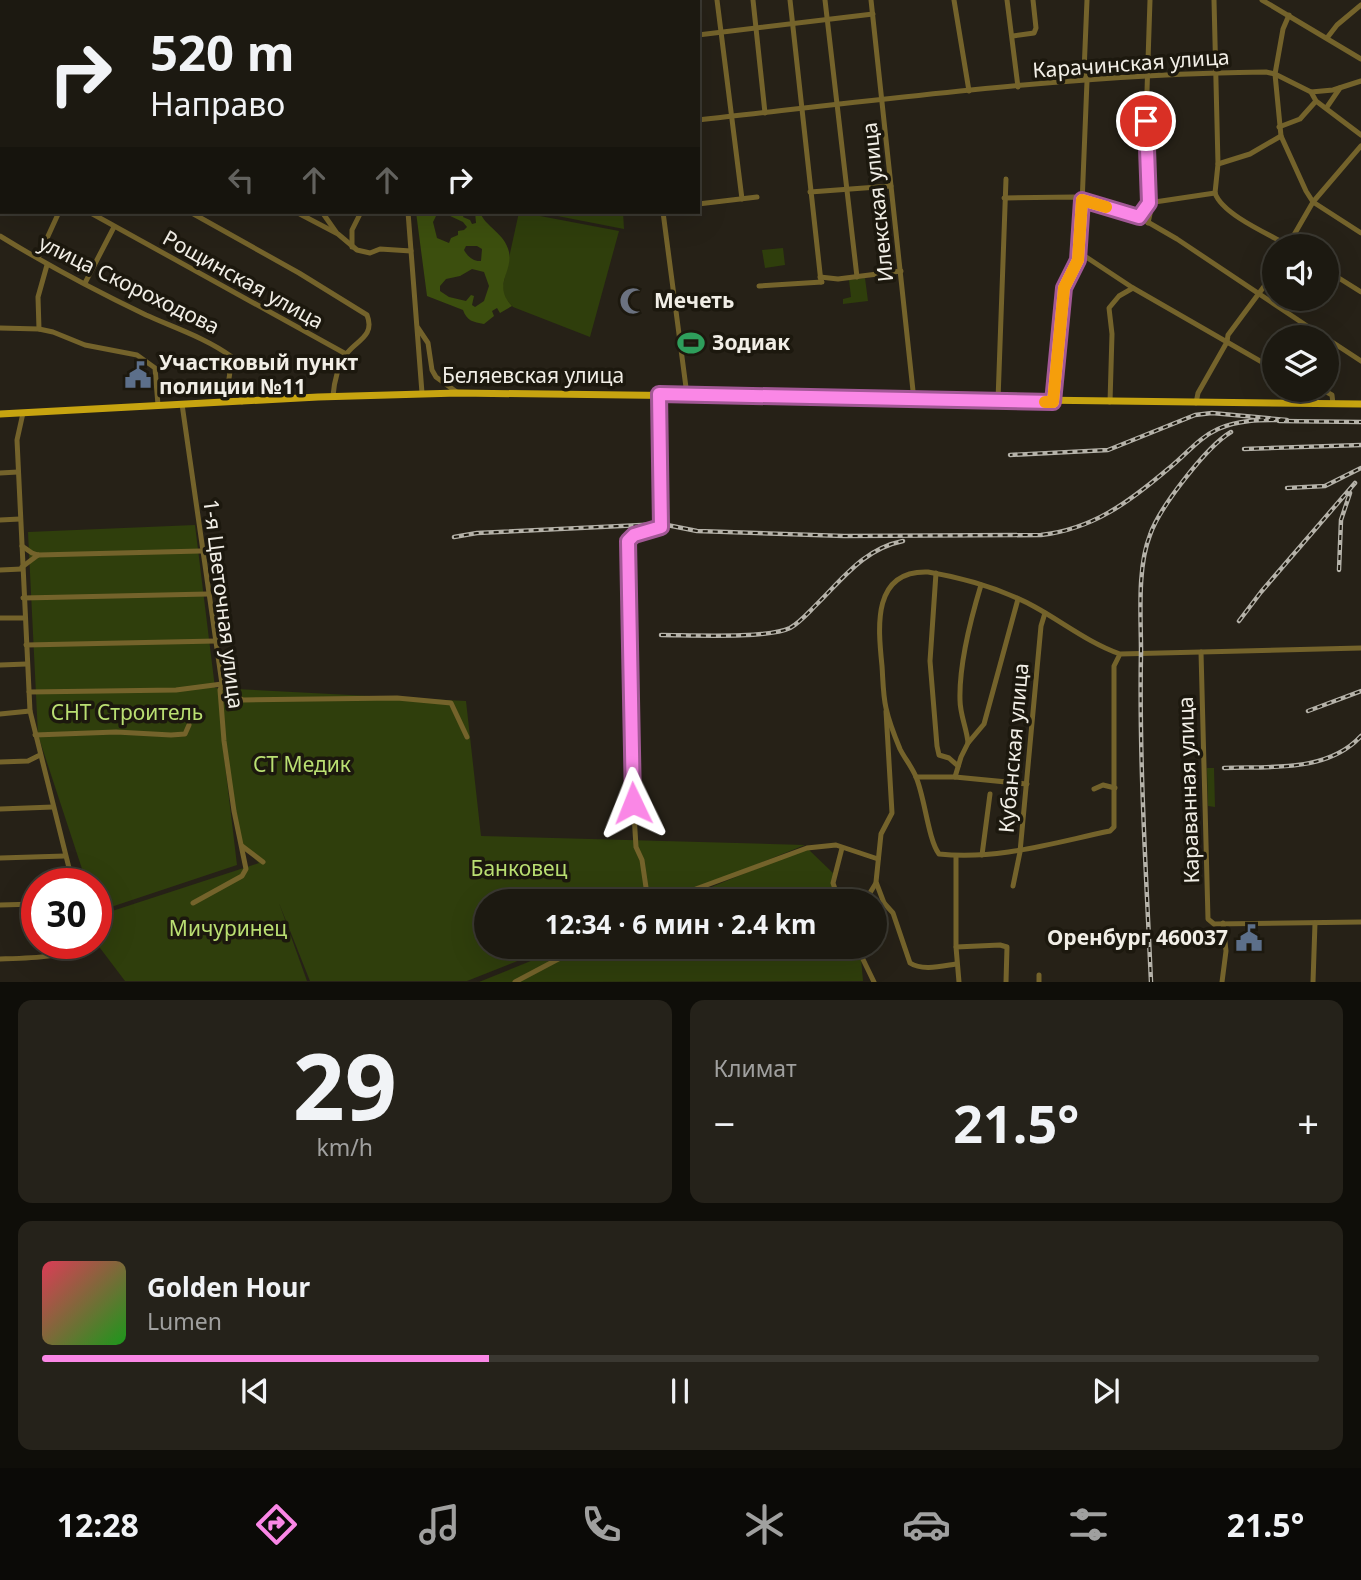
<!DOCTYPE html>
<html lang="ru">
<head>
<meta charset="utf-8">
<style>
  :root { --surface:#1c1911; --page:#25221a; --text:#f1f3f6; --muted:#a0a09f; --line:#3a3831; --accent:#fa87e6 }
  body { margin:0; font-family:"Noto Sans",sans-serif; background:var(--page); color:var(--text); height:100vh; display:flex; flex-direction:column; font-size:26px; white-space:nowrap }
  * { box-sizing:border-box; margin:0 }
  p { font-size:23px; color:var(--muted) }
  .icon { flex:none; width:38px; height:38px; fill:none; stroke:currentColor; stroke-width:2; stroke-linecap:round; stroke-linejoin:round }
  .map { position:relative; height:982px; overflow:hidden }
  .sheet { display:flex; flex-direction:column; gap:18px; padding:18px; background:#0f0e09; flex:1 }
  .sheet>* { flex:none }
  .guide { position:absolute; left:0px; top:0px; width:700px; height:214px; box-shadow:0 7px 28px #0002,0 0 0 2px var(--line); background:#1c1911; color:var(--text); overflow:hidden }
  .fabs { position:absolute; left:1262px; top:234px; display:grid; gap:14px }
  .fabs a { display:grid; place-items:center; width:77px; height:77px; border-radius:50%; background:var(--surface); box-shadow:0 7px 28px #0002,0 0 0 2px var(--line); font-size:35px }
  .speed { position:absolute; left:21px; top:868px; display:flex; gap:14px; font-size:35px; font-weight:700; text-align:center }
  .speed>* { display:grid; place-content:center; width:91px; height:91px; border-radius:50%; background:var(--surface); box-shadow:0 7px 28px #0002,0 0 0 2px var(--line); line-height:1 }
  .speed .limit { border:10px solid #d22; background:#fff; color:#111 }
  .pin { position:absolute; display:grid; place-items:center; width:60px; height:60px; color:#fff; margin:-30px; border:4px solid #fff; border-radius:50%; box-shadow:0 2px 7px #0007 }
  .me { position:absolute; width:77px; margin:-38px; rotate:358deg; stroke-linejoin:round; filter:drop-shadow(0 0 5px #0008) }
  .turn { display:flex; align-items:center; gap:24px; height:147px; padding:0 35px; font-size:32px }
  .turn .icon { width:91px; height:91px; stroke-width:2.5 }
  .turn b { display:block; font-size:49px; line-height:60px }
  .lanes { display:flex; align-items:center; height:66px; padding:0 35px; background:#0003; justify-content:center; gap:35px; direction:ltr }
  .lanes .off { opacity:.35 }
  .big { font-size:52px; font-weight:700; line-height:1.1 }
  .sheet .tile { flex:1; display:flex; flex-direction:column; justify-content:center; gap:10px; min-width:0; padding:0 24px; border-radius:14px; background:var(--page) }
  .sheet .dial { align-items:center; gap:0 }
  .dial b { font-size:91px; line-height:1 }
  .song { display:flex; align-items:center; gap:21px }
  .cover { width:84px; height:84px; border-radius:10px; background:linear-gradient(135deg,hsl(350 70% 55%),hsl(120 70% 35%)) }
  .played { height:7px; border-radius:4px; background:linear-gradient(90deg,var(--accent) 35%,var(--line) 35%) }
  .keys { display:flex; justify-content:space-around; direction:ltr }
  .heat { display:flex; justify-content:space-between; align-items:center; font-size:38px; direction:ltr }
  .sheet .tiles { flex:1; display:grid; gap:18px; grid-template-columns:1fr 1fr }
  .tile:last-child { grid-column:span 2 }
  .trip { position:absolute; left:474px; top:889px; width:413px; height:70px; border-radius:35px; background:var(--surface); box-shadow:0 7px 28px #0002,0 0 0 2px var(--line); font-weight:700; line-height:70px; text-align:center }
  .tabs { display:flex; height:112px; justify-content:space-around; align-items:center; background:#0b0a07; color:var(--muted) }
  .tabs .icon { width:49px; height:49px }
  .tabs .selected { color:var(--accent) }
  .tabs b { font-size:32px; color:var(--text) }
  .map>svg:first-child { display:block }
</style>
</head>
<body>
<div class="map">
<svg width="1361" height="982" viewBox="0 0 1361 982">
  <rect width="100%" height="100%" fill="#262117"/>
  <g fill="#2f3e0c">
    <polygon points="519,212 619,231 590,337 513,307 506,299 502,290"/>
    <polygon points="537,212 623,212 624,229"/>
    <polygon points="783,248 785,265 765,268 762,250"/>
    <polygon points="865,278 868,301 843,304 843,299 851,297 849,280"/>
    <polygon points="195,525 215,688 466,701 481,836 805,845 665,901 486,901 486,947 553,947 467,981 310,981 279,903 307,981 125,981 97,944 100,915 259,863 240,844 221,731 237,865 96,912 96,884 87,884 38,735 28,532"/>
    <polygon points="1207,768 1214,768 1215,807 1208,806"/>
    <polygon points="807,848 834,874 835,901 677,901"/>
    <polygon points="565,947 860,947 863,981 479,982"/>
  </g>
  <path fill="#3c4f0e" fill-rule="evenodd" d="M416,212H465L463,217L470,220L472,224L476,223L475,212H480C485,227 505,233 509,252C513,273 492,285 512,306L500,313L497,308L492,311L494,316L484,324C473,322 467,321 463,310L427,296ZM448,215L463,222L467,227L464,230L458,231V235L451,238L449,243L437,238L433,222L436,216ZM466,246H477L482,249L481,261C474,262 467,256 464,250ZM472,269L484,272L489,286L484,301L475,307L472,305L474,296L471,295L466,301L449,297L440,291V286L446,279L460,276Z"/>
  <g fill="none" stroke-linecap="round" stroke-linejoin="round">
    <g stroke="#74632b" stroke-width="5">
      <polyline points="22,0 24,2"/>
      <polyline points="82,0 84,2"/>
      <polyline points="118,0 121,2"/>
      <polyline points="232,0 233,2"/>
      <polyline points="388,0 389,2"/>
      <polyline points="427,0 427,2"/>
      <polyline points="464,0 464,2"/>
      <polyline points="501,0 501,2"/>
      <polyline points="536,0 536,2"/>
      <polyline points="572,0 573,2"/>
      <polyline points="634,0 635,2"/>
      <polyline points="676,0 676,2"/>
      <polyline points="717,0 742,199"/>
      <polyline points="753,0 765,113"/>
      <polyline points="790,0 821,282"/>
      <polyline points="825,0 857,277"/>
      <polyline points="871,0 914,400"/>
      <polyline points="954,0 969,91"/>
      <polyline points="1007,0 1018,87"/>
      <polyline points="1214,0 1218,164 1215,193"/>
      <polyline points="1262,0 1361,59"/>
      <polyline points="1289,15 1283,29 1275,74 1281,136 1306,191 1313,202 1361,233"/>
      <polyline points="698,35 873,14"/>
      <polyline points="1013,36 1034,33 1036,28 1033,0"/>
      <polyline points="1327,38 1337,25 1361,5"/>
      <polyline points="0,51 2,51"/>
      <polyline points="1311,92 1333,90 1361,81"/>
      <polyline points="0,102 2,103"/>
      <polyline points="1327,107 1340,88"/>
      <path d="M698,120C887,99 1076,74 1266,72L1275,74L1311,92L1316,101L1361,135"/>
      <polyline points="1279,127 1300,119 1316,101"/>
      <polyline points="1218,164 1250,154 1281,136"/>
      <polyline points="0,166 2,167"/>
      <polyline points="810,192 891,186"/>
      <path d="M1215,193C1222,214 1268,234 1288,245"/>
      <polyline points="1004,198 1074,197 1139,217 1177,239 1325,338"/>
      <polyline points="1148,203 1215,193"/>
      <polyline points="698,204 757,197"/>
      <polyline points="89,212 346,354"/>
      <path d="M190,212L299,273L367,315C375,335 358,340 348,352C338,363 334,383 333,396"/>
      <polyline points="296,212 338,234 357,250 370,253 380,249 411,251"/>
      <polyline points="322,212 336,232"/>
      <polyline points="408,212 422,393"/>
      <polyline points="663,212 687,395"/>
      <polyline points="1148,223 1150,214 1146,121 1150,0"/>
      <path d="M0,236C47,265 96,291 146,315C175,328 206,338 232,357L228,386L240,390L242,402"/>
      <polyline points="352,247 352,230 361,212"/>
      <polyline points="1287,247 1313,202 1361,146"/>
      <polyline points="1080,253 1133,288 1274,369"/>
      <polyline points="38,258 59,212"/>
      <polyline points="1326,270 1361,292"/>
      <polyline points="820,277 838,279 901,271"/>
      <polyline points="85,283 114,227"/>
      <polyline points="759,286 822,282"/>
      <polyline points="0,328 39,329 53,332 85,345 137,355 155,368 158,405"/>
      <polyline points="418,328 428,343 432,370 436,377 458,393"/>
      <polyline points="39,329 38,297 47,265"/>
      <polyline points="1326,338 1361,361"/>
      <polyline points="157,387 228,386"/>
      <polyline points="1323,390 1332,395 1333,404"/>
      <polyline points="998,400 1006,179"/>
      <polyline points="1053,402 1064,288 1080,253 1087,81 1084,72 1087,0"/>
      <polyline points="1110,402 1112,334 1109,308 1119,296 1133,288"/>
      <polyline points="1196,403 1198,393 1227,342 1228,335 1274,273"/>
      <polyline points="182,404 222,684 220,690 224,741 234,811 246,869 242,876 193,903"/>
      <polyline points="23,413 17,440 30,711 73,884"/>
      <polyline points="0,473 18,472"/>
      <polyline points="0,520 20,519"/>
      <polyline points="22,546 32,553 38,555 201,551"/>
      <polyline points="22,567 38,555"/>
      <polyline points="0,570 22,569"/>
      <polyline points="936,573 930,661 937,746 939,755 949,758 958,766"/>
      <polyline points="23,598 208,594"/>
      <polyline points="0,618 24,618"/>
      <polyline points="26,645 216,641"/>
      <polyline points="1201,652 1208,919 1214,924 1361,922"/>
      <path d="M1120,654L1114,666V827L1110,831C1052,843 999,860 939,854C928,839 925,798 916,777C912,767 905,759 900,749C895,737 889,722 886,708C883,695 883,680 882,666C878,627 872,570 928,572C964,578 1002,589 1035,607C1064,623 1089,643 1120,654L1361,648"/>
      <polyline points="0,665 27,664"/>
      <polyline points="222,684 227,692 243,700 397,698 451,703 467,737"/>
      <polyline points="29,692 176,690 222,684"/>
      <polyline points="0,714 30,711"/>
      <polyline points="35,735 116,732 171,735 185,734 189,725"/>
      <polyline points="968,743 984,724 1018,599"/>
      <polyline points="0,762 28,761 40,755"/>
      <polyline points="916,777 955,777 1027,784"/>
      <path d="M955,777L961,757L968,743C967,729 960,715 960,700C959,666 971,618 981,585"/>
      <polyline points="1094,789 1103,785 1115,788"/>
      <polyline points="0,809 53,807"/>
      <polyline points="242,846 263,862"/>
      <polyline points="982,855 990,794"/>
      <polyline points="956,856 956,947 959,982"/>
      <polyline points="0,858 65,856"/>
      <polyline points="1013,886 1020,852 1041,626 1045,613"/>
      <polyline points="648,901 642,860 636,847 632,781 633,725 627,541 634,535 661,527 659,394"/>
      <polyline points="670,901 693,890 807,848 836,845 878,859"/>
      <polyline points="839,901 833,883 842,848"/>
      <polyline points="865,901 876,883"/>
      <path d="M884,903L893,913L910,963C922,971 942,966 956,964"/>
      <polyline points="0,905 37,904"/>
      <polyline points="875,912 884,903 876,882 881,834 892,813 886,711"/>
      <polyline points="857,947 874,982"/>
      <polyline points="956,947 1000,945 1007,947 1006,982"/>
      <path d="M0,959C32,958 62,958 92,943"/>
      <polyline points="515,982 581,947"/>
      <polyline points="1039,982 1039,975"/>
      <polyline points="1222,982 1226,951 1223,923"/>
      <polyline points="1313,982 1315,923"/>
    </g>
    <polyline stroke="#c7a410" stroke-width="7" points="0,414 318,397 458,393 1361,404"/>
    <defs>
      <g id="rail">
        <polyline points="1279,421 1361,422"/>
        <polyline points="1244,449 1361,445"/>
        <polyline points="1287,488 1325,486 1361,468"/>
        <path d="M454,537L477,533L662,524L697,531L844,536L1041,535C1093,529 1129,502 1168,469C1185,456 1198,438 1218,429C1241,419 1263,420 1287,420L1212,413L1195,415L1108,450L1010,455"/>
        <polyline points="1339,570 1341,520 1350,493"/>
        <polyline points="1239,621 1261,592 1355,483"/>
        <path d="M661,635C689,635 767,639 790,628C799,623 807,614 814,607C842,580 863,549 903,541"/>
        <polyline points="1308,711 1361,691"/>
        <path d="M1224,768C1270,766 1327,773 1361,736"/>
        <path d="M1151,982C1146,871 1139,761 1141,651C1141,616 1137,568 1150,535C1159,508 1207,446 1231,432"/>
      </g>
    </defs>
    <use href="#rail" stroke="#b5b2a9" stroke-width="4.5"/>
    <use href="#rail" stroke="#1c180e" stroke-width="2" stroke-dasharray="5" stroke-linecap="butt"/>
  </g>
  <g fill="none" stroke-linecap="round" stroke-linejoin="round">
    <defs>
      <polyline id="route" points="633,803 628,541 634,535 661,527 659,394 1053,402 1064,288 1078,260 1082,200 1139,217 1149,203 1146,121"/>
    </defs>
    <use href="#route" stroke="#a25896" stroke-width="18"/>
    <use href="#route" stroke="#fa87e6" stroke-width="12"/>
    <polyline stroke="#f59e0b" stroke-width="12" points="1045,402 1053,402 1064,288 1078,260 1082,200 1106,207"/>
  </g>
  <defs>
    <symbol id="mosque-bare" viewBox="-9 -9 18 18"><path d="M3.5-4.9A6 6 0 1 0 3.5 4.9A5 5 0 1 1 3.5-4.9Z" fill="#6b7280" stroke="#1c180e" stroke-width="2.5" paint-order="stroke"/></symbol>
    <symbol id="stadium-bare" viewBox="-9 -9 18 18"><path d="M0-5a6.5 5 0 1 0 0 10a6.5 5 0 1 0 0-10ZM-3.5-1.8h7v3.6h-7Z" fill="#2e9e5b" stroke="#1c180e" stroke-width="2.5" paint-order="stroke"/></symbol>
    <symbol id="civic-bare" viewBox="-9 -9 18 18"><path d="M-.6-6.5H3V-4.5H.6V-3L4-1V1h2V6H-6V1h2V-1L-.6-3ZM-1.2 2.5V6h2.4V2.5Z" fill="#5c6f8a" stroke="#1c180e" stroke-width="2.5" paint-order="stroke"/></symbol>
  </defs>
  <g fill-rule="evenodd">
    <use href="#mosque-bare" x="614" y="282" width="38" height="38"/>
    <use href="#stadium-bare" x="672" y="324" width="38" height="38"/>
    <use href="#civic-bare" x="119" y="356" width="38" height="38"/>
    <use href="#civic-bare" x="1230" y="919" width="38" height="38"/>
  </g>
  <g text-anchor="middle" stroke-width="7" stroke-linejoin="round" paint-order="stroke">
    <g font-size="21" fill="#f1eee6" stroke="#1c180e">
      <text transform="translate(1131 64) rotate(-4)" y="7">Карачинская улица</text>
      <text transform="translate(878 202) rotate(-96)" y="7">Илекская улица</text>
      <text transform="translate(243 280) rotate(29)" y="7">Рощинская улица</text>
      <text transform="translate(129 285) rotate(26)" y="7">улица Скороходова</text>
      <text x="533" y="383">Беляевская улица</text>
      <text transform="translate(223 604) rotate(83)" y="7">1-я Цветочная улица</text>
      <text transform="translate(1014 748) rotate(-85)" y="7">Кубанская улица</text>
      <text transform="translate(1189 790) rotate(-92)" y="7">Караванная улица</text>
    </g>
    <g font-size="21" font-weight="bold" fill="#f1eee6" stroke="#1c180e" text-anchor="start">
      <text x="654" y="308">Мечеть</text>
      <text x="712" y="350">Зодиак</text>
      <text x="159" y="370">Участковый пункт<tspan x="159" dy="24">полиции №11</tspan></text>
      <text x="1228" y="945" text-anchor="end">Оренбург 460037</text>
    </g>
    <g font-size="21" fill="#badf72" stroke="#1c180e">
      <text x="127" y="720">СНТ Строитель</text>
      <text x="302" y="772">СТ Медик</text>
      <text x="519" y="876">Банковец</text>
      <text x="228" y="936">Мичуринец</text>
    </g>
  </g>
</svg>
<div class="fabs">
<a><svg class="icon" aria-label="sound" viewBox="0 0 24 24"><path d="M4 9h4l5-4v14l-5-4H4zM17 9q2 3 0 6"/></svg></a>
<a><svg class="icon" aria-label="layers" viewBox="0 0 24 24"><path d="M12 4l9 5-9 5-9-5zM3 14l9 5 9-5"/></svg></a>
</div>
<div class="speed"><div class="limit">30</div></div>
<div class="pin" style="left:1146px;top:121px;background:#d93025"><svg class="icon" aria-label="arrive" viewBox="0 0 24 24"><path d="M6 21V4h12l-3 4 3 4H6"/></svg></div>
<svg class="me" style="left:633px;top:803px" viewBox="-20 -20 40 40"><path d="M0-17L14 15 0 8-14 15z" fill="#fa87e6" stroke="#fff" stroke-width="4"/></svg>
<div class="trip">12:34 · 6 мин · 2.4 km</div>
<div class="guide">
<div class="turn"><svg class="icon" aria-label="right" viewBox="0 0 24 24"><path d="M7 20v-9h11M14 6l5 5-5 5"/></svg><div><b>520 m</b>Направо</div></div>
<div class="lanes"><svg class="icon off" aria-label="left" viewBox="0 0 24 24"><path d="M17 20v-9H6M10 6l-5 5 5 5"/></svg><svg class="icon off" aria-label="ahead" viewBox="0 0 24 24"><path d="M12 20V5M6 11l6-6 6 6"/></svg><svg class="icon off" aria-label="ahead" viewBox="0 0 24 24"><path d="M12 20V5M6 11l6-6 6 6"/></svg><svg class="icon" aria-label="right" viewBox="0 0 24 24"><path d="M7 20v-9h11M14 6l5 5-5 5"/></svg></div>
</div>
</div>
<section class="sheet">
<div class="tiles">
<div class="tile dial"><b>29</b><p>km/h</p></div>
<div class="tile"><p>Климат</p>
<div class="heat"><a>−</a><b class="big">21.5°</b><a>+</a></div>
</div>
<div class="tile">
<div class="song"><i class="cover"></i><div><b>Golden Hour</b><p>Lumen</p></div></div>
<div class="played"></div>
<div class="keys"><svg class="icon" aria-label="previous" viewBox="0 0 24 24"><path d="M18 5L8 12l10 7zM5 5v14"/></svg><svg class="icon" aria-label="pause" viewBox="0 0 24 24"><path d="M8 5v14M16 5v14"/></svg><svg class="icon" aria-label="next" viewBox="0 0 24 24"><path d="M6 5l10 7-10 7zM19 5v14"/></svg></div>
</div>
</div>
</section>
<nav class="tabs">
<b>12:28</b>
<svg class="icon selected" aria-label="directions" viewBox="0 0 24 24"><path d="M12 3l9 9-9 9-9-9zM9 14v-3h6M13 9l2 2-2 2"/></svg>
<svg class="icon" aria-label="music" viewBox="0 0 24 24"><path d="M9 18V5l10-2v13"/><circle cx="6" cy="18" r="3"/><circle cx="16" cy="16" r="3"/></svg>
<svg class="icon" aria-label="phone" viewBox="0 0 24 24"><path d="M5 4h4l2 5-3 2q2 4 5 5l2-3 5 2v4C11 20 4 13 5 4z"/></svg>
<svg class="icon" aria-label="climate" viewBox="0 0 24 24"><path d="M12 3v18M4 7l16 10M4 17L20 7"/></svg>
<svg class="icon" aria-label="car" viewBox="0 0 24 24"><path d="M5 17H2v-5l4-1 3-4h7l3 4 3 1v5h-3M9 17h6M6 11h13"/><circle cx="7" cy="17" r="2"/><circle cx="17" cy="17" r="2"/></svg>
<svg class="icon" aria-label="filters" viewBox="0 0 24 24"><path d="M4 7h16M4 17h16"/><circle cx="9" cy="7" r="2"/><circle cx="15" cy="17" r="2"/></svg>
<b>21.5°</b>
</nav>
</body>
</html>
